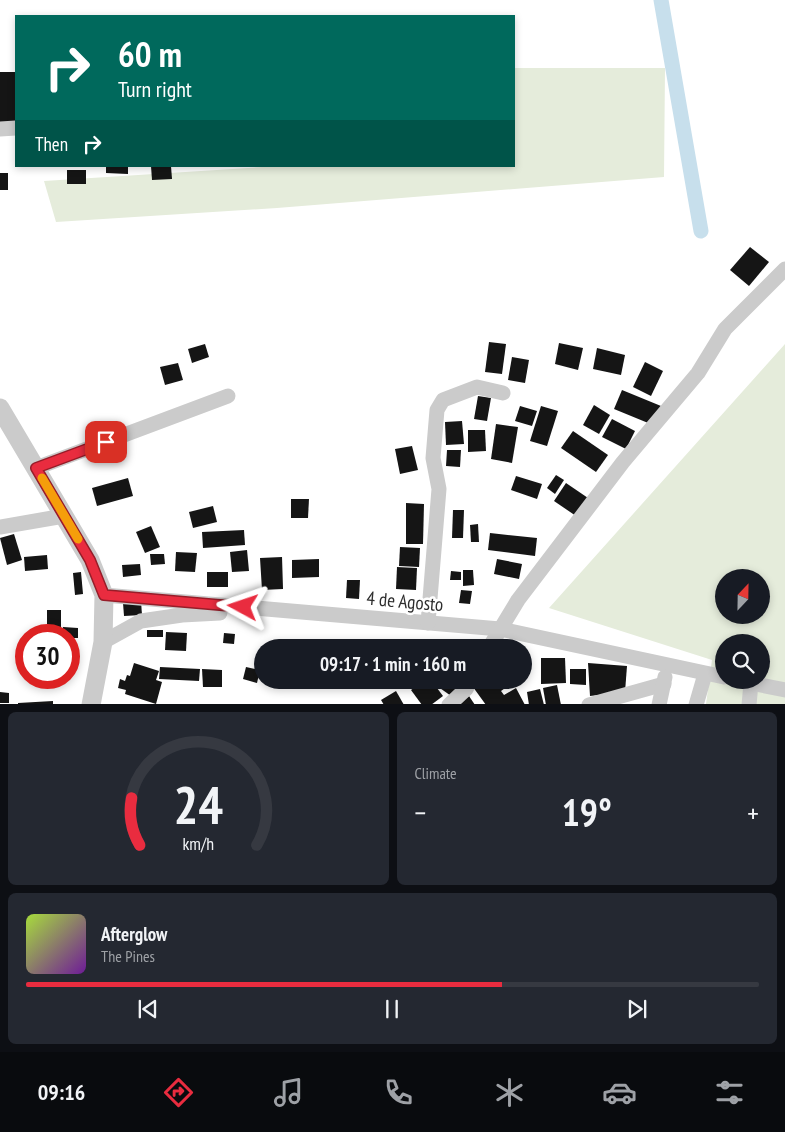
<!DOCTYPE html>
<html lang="en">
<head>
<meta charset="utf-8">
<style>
  :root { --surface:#171b24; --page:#242831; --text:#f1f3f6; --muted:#9ea1a6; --line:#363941; --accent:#e92c3f }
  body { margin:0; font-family:"PT Sans Narrow",sans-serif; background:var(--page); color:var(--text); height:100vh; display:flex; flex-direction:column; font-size:19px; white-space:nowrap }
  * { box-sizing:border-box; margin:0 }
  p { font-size:16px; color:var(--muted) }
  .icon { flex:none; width:28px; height:28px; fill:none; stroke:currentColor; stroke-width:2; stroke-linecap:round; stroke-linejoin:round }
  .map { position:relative; height:704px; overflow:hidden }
  .details { display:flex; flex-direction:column; gap:8px; padding:8px; background:#0d0f14; flex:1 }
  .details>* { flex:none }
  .hud { position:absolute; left:15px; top:15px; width:500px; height:152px; border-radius:0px; box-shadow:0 2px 8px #0003; background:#00695c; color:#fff; overflow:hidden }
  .needle { width:32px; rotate:22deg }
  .buttons { position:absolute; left:715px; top:569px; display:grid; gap:10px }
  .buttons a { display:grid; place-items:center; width:55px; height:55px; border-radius:50%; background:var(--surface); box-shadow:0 2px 8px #0003; font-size:25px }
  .speed { position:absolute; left:15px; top:624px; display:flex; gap:10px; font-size:25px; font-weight:700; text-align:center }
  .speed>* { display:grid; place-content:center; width:65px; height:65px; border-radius:50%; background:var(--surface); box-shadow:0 2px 8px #0003; line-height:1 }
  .speed .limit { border:8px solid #d22; background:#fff; color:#111 }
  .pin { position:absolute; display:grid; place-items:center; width:42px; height:42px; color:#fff; margin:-21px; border-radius:10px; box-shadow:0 2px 8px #0006 }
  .me { position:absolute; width:55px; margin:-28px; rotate:275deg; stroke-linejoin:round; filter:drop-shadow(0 0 4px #0008) }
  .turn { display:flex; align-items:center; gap:18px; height:105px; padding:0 20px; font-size:22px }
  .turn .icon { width:65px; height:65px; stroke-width:2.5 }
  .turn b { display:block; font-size:35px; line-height:42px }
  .then { display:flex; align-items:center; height:48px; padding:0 20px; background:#0003; gap:10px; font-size:19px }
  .big { font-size:38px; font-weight:700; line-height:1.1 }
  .details .widget { flex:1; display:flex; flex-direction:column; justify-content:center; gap:8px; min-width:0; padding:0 18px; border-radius:8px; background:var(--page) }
  .details .dial { align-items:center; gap:0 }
  .dial svg { height:130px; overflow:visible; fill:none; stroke:var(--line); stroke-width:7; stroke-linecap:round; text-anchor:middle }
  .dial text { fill:var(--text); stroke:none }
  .song { display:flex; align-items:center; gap:15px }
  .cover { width:60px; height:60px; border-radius:8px; background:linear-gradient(135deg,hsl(80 70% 55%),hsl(280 70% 35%)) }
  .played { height:5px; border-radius:2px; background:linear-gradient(90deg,var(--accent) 65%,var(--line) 65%) }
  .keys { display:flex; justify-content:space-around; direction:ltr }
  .heat { display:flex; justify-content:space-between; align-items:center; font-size:28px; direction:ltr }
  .details .tiles { flex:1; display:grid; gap:8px; grid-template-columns:1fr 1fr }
  .widget:last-child { grid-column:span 2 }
  .trip { position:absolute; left:254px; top:639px; width:278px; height:50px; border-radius:25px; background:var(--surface); box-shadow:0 2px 8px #0003; font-weight:700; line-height:50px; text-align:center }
  .tabs { display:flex; height:80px; justify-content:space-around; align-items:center; background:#090b0e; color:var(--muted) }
  .tabs .icon { width:35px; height:35px }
  .tabs .selected { color:var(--accent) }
  .tabs b { font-size:22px; color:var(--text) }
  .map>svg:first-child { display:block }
</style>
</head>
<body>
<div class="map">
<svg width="785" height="705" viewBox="0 0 785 705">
  <rect width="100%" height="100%" fill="#fff"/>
  <g fill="#e5ecdb" fill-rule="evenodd">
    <polygon points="514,68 665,68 664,177 277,208 56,222 44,181 279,166 514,166"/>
    <path d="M785,344V704H706L712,660L549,608ZM724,578H761V615H724ZM724,642H761V680H724Z"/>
  </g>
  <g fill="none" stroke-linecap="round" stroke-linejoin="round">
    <polyline stroke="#c7dfec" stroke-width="15" points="661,0 701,231"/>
  </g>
  <g fill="#151515">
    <rect x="0" y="72" width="16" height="50"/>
    <polygon points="106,166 128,166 128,174 106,173"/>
    <polygon points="151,166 171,166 172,179 152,180"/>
    <rect x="67" y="170" width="19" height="14"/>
    <rect x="0" y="173" width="8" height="17"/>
    <polygon points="750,247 769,262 749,286 730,270"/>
    <polygon points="489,342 506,344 502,374 485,372"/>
    <polygon points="559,343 583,348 578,370 555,364"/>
    <polygon points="205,344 209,357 192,363 188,349"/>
    <polygon points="597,348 625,355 621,375 593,369"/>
    <polygon points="512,357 529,360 525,383 508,380"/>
    <polygon points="645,362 663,371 651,396 633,387"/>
    <polygon points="178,363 183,380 165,385 160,367"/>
    <polygon points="622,390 661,406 653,425 614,409"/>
    <polygon points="478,396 491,398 487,421 474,419"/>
    <polygon points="594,405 610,415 599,434 583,425"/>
    <polygon points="520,406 537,411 532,426 515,421"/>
    <polygon points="541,406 558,411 547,446 530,441"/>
    <polygon points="612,419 635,431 626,449 602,437"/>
    <polygon points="462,421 464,444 446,445 445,422"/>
    <polygon points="496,424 518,427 512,463 491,459"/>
    <polygon points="468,430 485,430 486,451 468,452"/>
    <polygon points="573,431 608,455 596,472 561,448"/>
    <polygon points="412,446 418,470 400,474 395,449"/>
    <polygon points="447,450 461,450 460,467 446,466"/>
    <polygon points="556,475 564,480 555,494 547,488"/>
    <polygon points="516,476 542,484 537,499 511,490"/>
    <polygon points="128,478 133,496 97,506 92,488"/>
    <polygon points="566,483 588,498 576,516 554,501"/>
    <polygon points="291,499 309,499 308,518 291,518"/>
    <polygon points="406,503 424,504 423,544 406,544"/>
    <polygon points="213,506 217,522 193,528 189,512"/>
    <polygon points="453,510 464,510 463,538 452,538"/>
    <polygon points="478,524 479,542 471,542 470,525"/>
    <polygon points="151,526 160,547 145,553 136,532"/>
    <polygon points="244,530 245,545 203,548 202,532"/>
    <polygon points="490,533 537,538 535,556 488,550"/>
    <polygon points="14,534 22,560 7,565 0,538"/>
    <polygon points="400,547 420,548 419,567 399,566"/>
    <polygon points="247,550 249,571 232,572 230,552"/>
    <polygon points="176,552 197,553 195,572 175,571"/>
    <polygon points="150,554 164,554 165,564 151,565"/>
    <polygon points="47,555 48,569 25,571 24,557"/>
    <polygon points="282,557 283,589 262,590 260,558"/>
    <polygon points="319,559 319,577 292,578 292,560"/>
    <polygon points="497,559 522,564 519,579 494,574"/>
    <polygon points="140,564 141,575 123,577 122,565"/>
    <polygon points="397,567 417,568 416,590 396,589"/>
    <polygon points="463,570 473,570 474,585 463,586"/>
    <polygon points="451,571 461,572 461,580 450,580"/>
    <polygon points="81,572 83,594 75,595 73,573"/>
    <rect x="207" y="572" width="21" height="15"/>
    <polygon points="347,580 360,580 359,599 346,598"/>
    <polygon points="461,590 472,591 470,604 459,603"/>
    <polygon points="141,601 142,615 124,616 123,603"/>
    <rect x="47" y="610" width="14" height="25"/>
    <polygon points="63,627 78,628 78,638 69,638 69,635 62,635"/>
    <rect x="147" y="630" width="16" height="7"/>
    <polygon points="166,632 187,633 186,651 165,650"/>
    <polygon points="224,633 235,634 234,644 223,643"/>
    <polygon points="541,658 565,658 566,683 541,684"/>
    <polygon points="134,663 159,671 156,680 162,682 156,704 125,694 126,690 118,688 120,679 125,681 127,675 130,676"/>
    <polygon points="588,663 627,666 625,692 590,696"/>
    <polygon points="160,667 200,669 199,681 159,679"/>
    <polygon points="246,667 260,670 257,683 243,679"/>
    <polygon points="202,669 222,670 222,687 203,687"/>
    <polygon points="570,669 586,669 586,685 570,684"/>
    <polygon points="425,680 431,680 443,696 431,705 422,705 411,690"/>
    <polygon points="442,680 466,680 454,698 437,686"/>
    <polygon points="479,680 516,680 501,691 504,695 516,688 525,705 486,705 473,687"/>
    <polygon points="557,685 561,705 546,705 543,688"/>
    <polygon points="540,689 544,705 529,705 527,692"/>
    <polygon points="396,691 404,705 384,705 381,700"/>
    <polygon points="0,692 9,693 9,703 0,703"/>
    <polygon points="469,696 475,705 457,705"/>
    <polygon points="53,701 53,705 18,705 18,703"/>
  </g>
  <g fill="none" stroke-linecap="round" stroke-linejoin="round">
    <g stroke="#cbcbcb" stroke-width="15">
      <polyline points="0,129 16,128"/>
      <polyline points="36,468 228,396"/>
      <polyline points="0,527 64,516"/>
      <polyline points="104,595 500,629 724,677"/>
      <polyline points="428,623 439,489 433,458 437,410 443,400 477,387 503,393"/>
      <polyline points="103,642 141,621 182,615 220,613"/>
      <polyline points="489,648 518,600 623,462 698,373 725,329 785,269"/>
      <polyline points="736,680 785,690"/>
      <polyline points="449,705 466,689 471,680"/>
      <polyline points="589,705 664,684"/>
      <polyline points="659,705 665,677"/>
      <polyline points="696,705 705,674"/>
      <polyline points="749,705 751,683"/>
    </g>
    <polyline stroke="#cbcbcb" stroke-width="19" points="0,408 90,560 104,595 103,642 91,705"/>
  </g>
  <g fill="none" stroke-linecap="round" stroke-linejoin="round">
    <defs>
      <polyline id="route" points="106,442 36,468 90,560 104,595 243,607"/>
    </defs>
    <use href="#route" stroke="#971d29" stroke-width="12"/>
    <use href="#route" stroke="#e92c3f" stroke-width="9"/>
    <polyline stroke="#f59e0b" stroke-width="9" points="42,478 78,539"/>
  </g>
  <g text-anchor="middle" stroke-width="5" stroke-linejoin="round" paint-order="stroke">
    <g font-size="19" fill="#2e2e2e" stroke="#fff">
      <text transform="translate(405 601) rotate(5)" y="7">4 de Agosto</text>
    </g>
  </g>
</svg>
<div class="buttons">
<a><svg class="needle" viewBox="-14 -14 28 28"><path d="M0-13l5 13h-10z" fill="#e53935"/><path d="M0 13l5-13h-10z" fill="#9ea1a6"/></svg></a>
<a><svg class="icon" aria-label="search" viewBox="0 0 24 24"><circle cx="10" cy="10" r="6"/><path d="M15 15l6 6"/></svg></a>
</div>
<div class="speed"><div class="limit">30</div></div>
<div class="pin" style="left:106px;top:442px;background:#d93025"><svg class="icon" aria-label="arrive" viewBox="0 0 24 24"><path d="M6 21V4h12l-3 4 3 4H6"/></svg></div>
<svg class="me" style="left:243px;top:607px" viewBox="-20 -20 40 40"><path d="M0-17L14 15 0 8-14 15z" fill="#e92c3f" stroke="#fff" stroke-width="4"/></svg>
<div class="trip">09:17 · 1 min · 160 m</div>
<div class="hud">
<div class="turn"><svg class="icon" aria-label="right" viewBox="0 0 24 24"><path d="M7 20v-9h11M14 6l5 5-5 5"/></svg><div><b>60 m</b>Turn right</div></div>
<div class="then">Then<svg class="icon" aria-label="right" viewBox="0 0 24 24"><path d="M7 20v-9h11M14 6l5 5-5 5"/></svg></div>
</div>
</div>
<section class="details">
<div class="tiles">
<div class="widget dial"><svg viewBox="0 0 100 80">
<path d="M14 69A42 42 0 1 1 86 69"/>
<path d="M14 69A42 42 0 0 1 9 40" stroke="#e92c3f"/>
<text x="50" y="56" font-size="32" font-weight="700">24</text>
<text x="50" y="72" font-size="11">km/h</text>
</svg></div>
<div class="widget"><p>Climate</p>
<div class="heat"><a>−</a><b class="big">19°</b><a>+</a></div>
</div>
<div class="widget">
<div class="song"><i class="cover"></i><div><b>Afterglow</b><p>The Pines</p></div></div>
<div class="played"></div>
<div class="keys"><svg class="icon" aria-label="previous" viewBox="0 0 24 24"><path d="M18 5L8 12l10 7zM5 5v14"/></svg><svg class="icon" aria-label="pause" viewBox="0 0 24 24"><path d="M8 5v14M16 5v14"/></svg><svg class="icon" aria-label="next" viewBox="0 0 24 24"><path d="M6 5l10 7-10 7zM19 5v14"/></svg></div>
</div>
</div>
</section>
<nav class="tabs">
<b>09:16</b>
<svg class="icon selected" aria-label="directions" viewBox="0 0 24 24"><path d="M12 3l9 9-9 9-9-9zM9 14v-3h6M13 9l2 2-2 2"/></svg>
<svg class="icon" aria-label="music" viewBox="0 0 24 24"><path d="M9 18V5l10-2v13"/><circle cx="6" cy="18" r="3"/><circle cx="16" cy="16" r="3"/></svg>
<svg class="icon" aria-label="phone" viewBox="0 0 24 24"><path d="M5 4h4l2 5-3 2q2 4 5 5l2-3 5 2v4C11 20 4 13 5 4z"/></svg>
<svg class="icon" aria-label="climate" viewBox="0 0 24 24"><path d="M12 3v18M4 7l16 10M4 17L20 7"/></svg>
<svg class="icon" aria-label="car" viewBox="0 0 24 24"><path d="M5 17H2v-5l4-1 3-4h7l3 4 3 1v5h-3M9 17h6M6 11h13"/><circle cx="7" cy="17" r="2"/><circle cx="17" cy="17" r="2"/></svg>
<svg class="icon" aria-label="filters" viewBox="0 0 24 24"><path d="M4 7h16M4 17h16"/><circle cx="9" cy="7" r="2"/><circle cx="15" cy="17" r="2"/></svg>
</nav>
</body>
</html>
